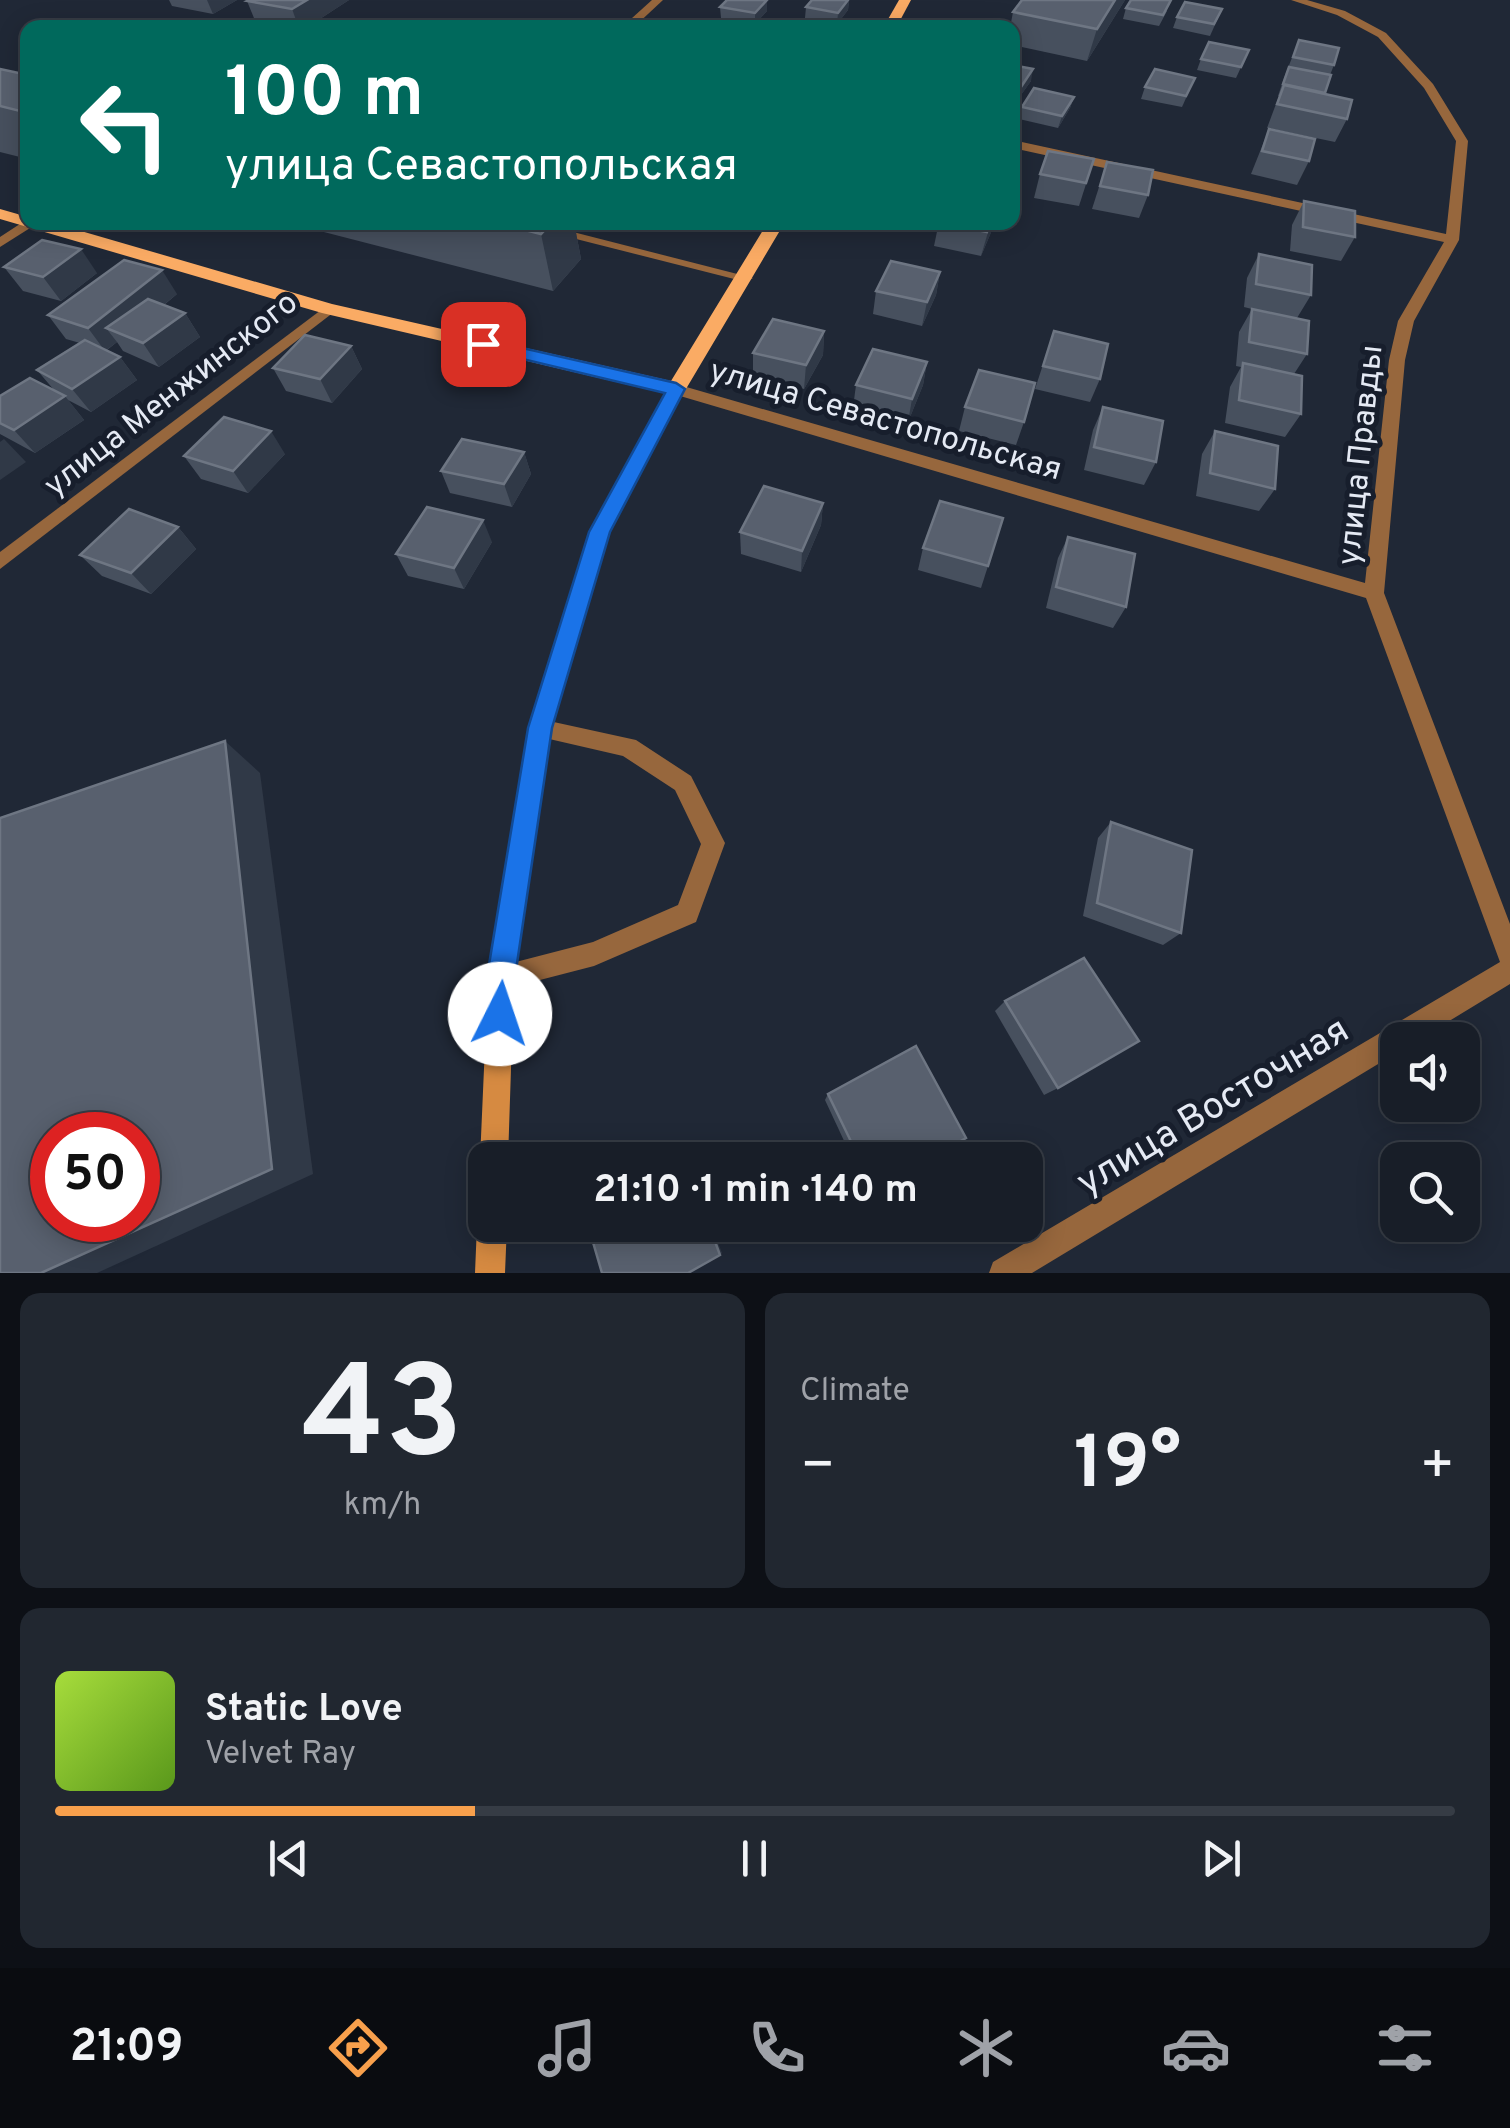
<!DOCTYPE html>
<html lang="en">
<head>
<meta charset="utf-8">
<style>
  :root { --surface:#181e28; --page:#212730; --text:#f1f3f6; --muted:#9fa2a8; --line:#363c45; --accent:#f8a04c }
  body { margin:0; font-family:Overpass,sans-serif; background:var(--page); color:var(--text); height:100vh; display:flex; flex-direction:column; font-size:38px; white-space:nowrap }
  * { box-sizing:border-box; margin:0 }
  p { font-size:32px; color:var(--muted) }
  .icon { flex:none; width:55px; height:55px; fill:none; stroke:currentColor; stroke-width:2; stroke-linecap:round; stroke-linejoin:round }
  .map { position:relative; height:1273px; overflow:hidden }
  .drawer { display:flex; flex-direction:column; gap:20px; padding:20px; background:#0d1016; flex:1 }
  .drawer>* { flex:none }
  .guide { position:absolute; left:20px; top:20px; width:1000px; height:210px; border-radius:20px; box-shadow:0 5px 25px #0003,0 0 0 2px var(--line); background:#00695c; color:#fff; overflow:hidden }
  .fabs { position:absolute; left:1380px; top:1022px; display:grid; gap:20px }
  .fabs a { display:grid; place-items:center; width:100px; height:100px; border-radius:20px; background:var(--surface); box-shadow:0 5px 25px #0003,0 0 0 2px var(--line); font-size:50px }
  .speed { position:absolute; left:30px; top:1112px; display:flex; gap:20px; font-size:50px; font-weight:700; text-align:center }
  .speed>* { display:grid; place-content:center; width:130px; height:130px; border-radius:50%; background:var(--surface); box-shadow:0 5px 25px #0003,0 0 0 2px var(--line); line-height:1 }
  .speed .limit { border:15px solid #d22; background:#fff; color:#111 }
  .pin { position:absolute; display:grid; place-items:center; width:85px; height:85px; color:#fff; margin:-42px; border-radius:20px; box-shadow:0 5px 15px #0006 }
  .me { position:absolute; width:110px; margin:-55px; rotate:4deg; stroke-linejoin:round; filter:drop-shadow(0 0 8px #0008) }
  .turn { display:flex; align-items:center; gap:35px; height:210px; padding:0 40px; font-size:45px }
  .turn .icon { width:130px; height:130px; stroke-width:2.5 }
  .turn b { display:block; font-size:70px; line-height:85px }
  .big { font-size:75px; font-weight:700; line-height:1.1 }
  .drawer .widget { flex:1; display:flex; flex-direction:column; justify-content:center; gap:15px; min-width:0; padding:0 35px; border-radius:20px; background:var(--page) }
  .drawer .dial { align-items:center; gap:0 }
  .dial b { font-size:130px; line-height:1 }
  .song { display:flex; align-items:center; gap:30px }
  .cover { width:120px; height:120px; border-radius:15px; background:linear-gradient(135deg,hsl(80 70% 55%),hsl(90 70% 35%)) }
  .played { height:10px; border-radius:5px; background:linear-gradient(90deg,var(--accent) 30%,var(--line) 30%) }
  .keys { display:flex; justify-content:space-around; direction:ltr }
  .heat { display:flex; justify-content:space-between; align-items:center; font-size:55px; direction:ltr }
  .drawer .tiles { flex:1; display:grid; gap:20px; grid-template-columns:1fr 1fr }
  .widget:last-child { grid-column:span 2 }
  .trip { position:absolute; left:468px; top:1142px; width:575px; height:100px; border-radius:20px; background:var(--surface); box-shadow:0 5px 25px #0003,0 0 0 2px var(--line); font-weight:700; line-height:100px; text-align:center }
  .menu { display:flex; height:160px; justify-content:space-around; align-items:center; background:#0a0c10; color:var(--muted) }
  .menu .icon { width:70px; height:70px }
  .menu .on { color:var(--accent) }
  .menu b { font-size:45px; color:var(--text) }
  .map>svg:first-child { display:block }
</style>
</head>
<body>
<div class="map">
<svg width="1510" height="1273" viewBox="0 0 1510 1273">
  <rect width="100%" height="100%" fill="#202836"/>
  <g fill="none" stroke-linecap="round" stroke-linejoin="round">
    <g fill="#97673d" fill-rule="evenodd">
      <polygon points="26,220 38,223 0,247 0,237"/>
      <polygon points="80,222 96,222 77,238 67,238 67,232"/>
      <polygon points="509,222 534,222 753,278 746,282"/>
      <polygon points="540,719 636,740 691,776 725,843 696,922 594,966 501,990 492,986 488,977 492,968 593,942 678,905 701,844 675,790 623,756 532,735 529,728 532,721"/>
    </g>
    <g fill="#97673d" fill-rule="evenodd">
      <polygon points="652,0 663,0 633,28 621,28"/>
      <polygon points="1291,0 1307,0 1345,11 1386,33 1433,84 1468,141 1459,240 1414,321 1405,360 1384,593 1510,924 1510,984 1418,1040 1398,1040 1398,1052 1032,1273 989,1273 993,1262 1500,962 1366,598 670,393 668,389 676,384 1365,583 1389,360 1398,321 1444,242 1012,148 1012,140 1446,234 1456,141 1424,88 1378,37 1337,15"/>
      <polygon points="329,304 336,309 334,312 0,569 0,552"/>
    </g>
    <g fill="#d68a41" fill-rule="evenodd">
      <polygon points="676,384 684,389 609,532 551,728 514,977 508,1160 485,1160 485,1170 480,1160 488,977 529,728 591,532 668,389"/>
      <polygon points="485,1213 485,1225 507,1225 505,1273 475,1273 477,1225"/>
    </g>
    <g fill="#faab64" fill-rule="evenodd">
      <polygon points="899,0 911,0 896,28 883,28"/>
      <polygon points="0,209 28,217 28,222 50,222 332,304 671,381 768,222 785,222 683,394 676,396 322,313 0,219"/>
    </g>
  </g>
  <g fill="#47505e">
    <polygon points="169,0 237,0 213,14 172,6"/>
    <polygon points="349,0 306,28 281,28 256,23 247,1"/>
    <polygon points="767,0 767,11 755,24 721,18 720,7"/>
    <polygon points="849,0 848,10 837,24 805,18 806,7"/>
    <polygon points="1125,0 1087,61 1012,45 1012,28 1010,28 1013,12"/>
    <polygon points="1126,8 1167,11 1159,26 1123,19"/>
    <polygon points="1222,9 1210,36 1173,28 1177,17"/>
    <polygon points="1299,40 1334,65 1330,75 1325,94 1347,119 1335,142 1267,128 1279,96 1278,96 1284,78"/>
    <polygon points="1249,50 1236,78 1197,70 1201,59"/>
    <polygon points="1012,65 1031,81 1018,99 1012,98"/>
    <polygon points="0,69 28,75 28,159 0,152"/>
    <polygon points="1195,78 1182,107 1141,99 1145,87"/>
    <polygon points="1074,97 1070,108 1058,128 1019,119 1022,107"/>
    <polygon points="1269,129 1309,161 1297,185 1251,174"/>
    <polygon points="1094,159 1079,206 1034,198 1040,174"/>
    <polygon points="1107,162 1148,195 1139,218 1092,209"/>
    <polygon points="1304,201 1355,237 1341,261 1290,251 1292,225"/>
    <polygon points="285,222 574,222 581,259 553,291"/>
    <polygon points="939,222 992,230 981,256 934,246"/>
    <polygon points="1259,254 1311,295 1297,318 1307,354 1294,374 1301,414 1285,437 1225,423 1230,387 1241,367 1236,366 1239,332 1252,309 1244,307 1247,278"/>
    <polygon points="4,267 97,273 61,301 23,291"/>
    <polygon points="940,272 936,295 922,326 873,314 876,291"/>
    <polygon points="177,294 164,305 185,313 200,337 159,367 123,351 117,342 107,350 120,357 137,380 91,412 68,400 84,420 35,453 0,434 0,396 54,390 37,370 80,343 66,339 48,315"/>
    <polygon points="824,331 823,355 804,389 753,376 753,353"/>
    <polygon points="1054,331 1100,379 1090,402 1035,389"/>
    <polygon points="351,346 362,369 332,403 286,391 273,368"/>
    <polygon points="927,362 923,385 908,422 853,408 856,385"/>
    <polygon points="965,407 1024,422 1016,445 959,431"/>
    <polygon points="1103,407 1156,462 1144,485 1084,470 1093,430"/>
    <polygon points="1215,431 1275,489 1259,511 1196,496 1202,454"/>
    <polygon points="524,452 531,474 512,507 450,493 441,471"/>
    <polygon points="285,454 248,493 201,479 184,456"/>
    <polygon points="823,503 821,525 801,572 741,554 740,532"/>
    <polygon points="178,527 196,549 151,594 102,576 80,555"/>
    <polygon points="1068,537 1126,607 1113,628 1046,608 1058,558"/>
    <polygon points="492,542 464,589 408,576 396,554"/>
    <polygon points="923,548 988,566 981,588 918,570"/>
    <polygon points="1111,822 1181,933 1163,945 1083,916 1098,838"/>
    <polygon points="1005,1001 1058,1088 1044,1095 995,1011"/>
    <polygon points="828,1094 927,1160 853,1160 825,1100"/>
  </g>
  <g fill="#303947">
    <polygon points="207,0 237,0 213,14"/>
    <polygon points="307,0 349,0 306,28 299,28 292,9"/>
    <polygon points="767,0 767,11 755,24 755,13"/>
    <polygon points="849,0 848,10 837,24 838,13"/>
    <polygon points="1115,0 1125,0 1087,61 1097,29"/>
    <polygon points="1033,69 1031,81 1018,99 1021,87"/>
    <polygon points="1074,97 1070,108 1058,128 1062,116"/>
    <polygon points="552,222 574,222 581,259 553,291 541,234"/>
    <polygon points="991,222 993,222 992,230 981,256"/>
    <polygon points="81,249 97,273 61,301 43,277"/>
    <polygon points="162,270 177,294 125,336 106,328 117,342 105,351 88,328"/>
    <polygon points="940,272 936,295 922,326 927,302"/>
    <polygon points="185,313 200,337 159,367 143,343"/>
    <polygon points="824,331 823,355 804,389 806,365"/>
    <polygon points="351,346 362,369 332,403 320,379"/>
    <polygon points="120,357 137,380 91,412 72,389"/>
    <polygon points="927,362 923,385 908,422 912,399"/>
    <polygon points="65,396 84,420 35,453 14,430"/>
    <polygon points="271,431 285,454 248,493 233,471"/>
    <polygon points="4,439 26,462 0,480 0,442"/>
    <polygon points="524,452 531,474 512,507 504,484"/>
    <polygon points="823,503 821,525 801,572 802,551"/>
    <polygon points="483,520 492,542 464,589 454,568"/>
    <polygon points="178,527 196,549 151,594 131,573"/>
    <polygon points="225,741 260,773 313,1174 97,1273 41,1273"/>
    <polygon points="709,1225 711,1225 722,1253 720,1255"/>
  </g>
  <g fill="#58606e" stroke="#6e7683" stroke-width="2.5" fill-rule="evenodd">
    <polygon points="249,0 307,0 292,9 247,1"/>
    <polygon points="727,0 767,0 755,13 720,7"/>
    <polygon points="812,0 848,0 838,13 806,7"/>
    <polygon points="1022,0 1115,0 1097,29 1013,12"/>
    <polygon points="1131,0 1171,0 1163,15 1126,8"/>
    <polygon points="1185,2 1222,9 1214,24 1177,17"/>
    <polygon points="1299,40 1339,48 1334,65 1293,57"/>
    <polygon points="1209,42 1249,50 1241,67 1201,59"/>
    <polygon points="1012,65 1033,69 1021,87 1012,85"/>
    <polygon points="1289,67 1331,75 1325,93 1283,84"/>
    <polygon points="0,69 28,75 28,113 0,106"/>
    <polygon points="1155,69 1195,78 1186,96 1145,87"/>
    <polygon points="1284,85 1352,100 1347,119 1277,104"/>
    <polygon points="1034,88 1074,97 1062,116 1022,107"/>
    <polygon points="1269,129 1315,139 1309,161 1262,151"/>
    <polygon points="1048,151 1094,159 1086,183 1040,174"/>
    <polygon points="1107,162 1153,170 1148,195 1100,186"/>
    <polygon points="1304,201 1355,211 1355,237 1303,227"/>
    <polygon points="493,222 552,222 541,234"/>
    <polygon points="939,222 991,222 987,232"/>
    <polygon points="42,240 81,249 43,277 4,267"/>
    <polygon points="1259,254 1312,265 1311,295 1256,284"/>
    <polygon points="124,260 162,270 88,328 48,315"/>
    <polygon points="891,261 940,272 927,302 876,291"/>
    <polygon points="148,299 185,313 143,343 106,328"/>
    <polygon points="1252,309 1309,321 1307,354 1249,342"/>
    <polygon points="773,319 824,331 806,365 753,353"/>
    <polygon points="1054,331 1108,344 1100,379 1043,366"/>
    <polygon points="305,335 351,346 320,379 273,368"/>
    <polygon points="85,340 120,357 72,389 37,370"/>
    <polygon points="873,349 927,362 912,399 856,385"/>
    <polygon points="1243,363 1302,376 1301,414 1239,400"/>
    <polygon points="979,370 1035,383 1024,422 965,407"/>
    <polygon points="30,378 65,396 14,430 0,423 0,396"/>
    <polygon points="1103,407 1163,421 1156,462 1094,447"/>
    <polygon points="224,417 271,431 233,471 184,456"/>
    <polygon points="1215,431 1278,446 1275,489 1210,473"/>
    <polygon points="462,439 524,452 504,484 441,471"/>
    <polygon points="764,486 823,503 802,551 740,532"/>
    <polygon points="940,501 1003,518 988,566 923,548"/>
    <polygon points="427,507 483,520 454,568 396,554"/>
    <polygon points="129,509 178,527 131,573 80,555"/>
    <polygon points="1068,537 1135,554 1126,607 1056,587"/>
    <path d="M225,741L272,1169L41,1273H0V818ZM52,1135H138V1220H52Z"/>
    <polygon points="1111,822 1192,850 1181,933 1097,903"/>
    <polygon points="1084,958 1139,1041 1058,1088 1005,1001"/>
    <polygon points="916,1046 966,1138 927,1160 860,1160 828,1094"/>
    <polygon points="682,1151 685,1160 664,1160"/>
    <polygon points="588,1225 709,1225 720,1255 688,1273 602,1273"/>
  </g>
  <polygon fill="#1a73e8" stroke="#114b97" stroke-width="2.5" points="483,339 676,383 685,389 610,532 552,728 515,977 510,1024 500,1028 489,1024 485,1014 487,977 528,728 589,532 665,393 477,348 474,344"/>
  <g text-anchor="middle" stroke-width="10" stroke-linejoin="round" paint-order="stroke">
    <g font-size="32" fill="#e5eaf4" stroke="#171e2c">
      <text transform="translate(170 393) rotate(-38)" y="11">улица Менжинского</text>
      <text transform="translate(886 419) rotate(16)" y="11">улица Севастопольская</text>
      <text transform="translate(1359 455) rotate(-84)" y="11">улица Правды</text>
    </g>
    <g font-size="38" fill="#e5eaf4" stroke="#171e2c">
      <text transform="translate(1212 1105) rotate(-31)" y="13">улица Восточная</text>
    </g>
  </g>
</svg>
<div class="fabs">
<a><svg class="icon" aria-label="sound" viewBox="0 0 24 24"><path d="M4 9h4l5-4v14l-5-4H4zM17 9q2 3 0 6"/></svg></a>
<a><svg class="icon" aria-label="search" viewBox="0 0 24 24"><circle cx="10" cy="10" r="6"/><path d="M15 15l6 6"/></svg></a>
</div>
<div class="speed"><div class="limit">50</div></div>
<div class="pin" style="left:483px;top:344px;background:#d93025"><svg class="icon" aria-label="arrive" viewBox="0 0 24 24"><path d="M6 21V4h12l-3 4 3 4H6"/></svg></div>
<svg class="me" style="left:500px;top:1014px" viewBox="-20 -20 40 40"><circle r="19" fill="#fff"/><path d="M0-13L10 11 0 6-10 11z" fill="#1a73e8"/></svg>
<div class="trip">21:10 · 1 min · 140 m</div>
<div class="guide">
<div class="turn"><svg class="icon" aria-label="left" viewBox="0 0 24 24"><path d="M17 20v-9H6M10 6l-5 5 5 5"/></svg><div><b>100 m</b>улица Севастопольская</div></div>
</div>
</div>
<section class="drawer">
<div class="tiles">
<div class="widget dial"><b>43</b><p>km/h</p></div>
<div class="widget"><p>Climate</p>
<div class="heat"><a>−</a><b class="big">19°</b><a>+</a></div>
</div>
<div class="widget">
<div class="song"><i class="cover"></i><div><b>Static Love</b><p>Velvet Ray</p></div></div>
<div class="played"></div>
<div class="keys"><svg class="icon" aria-label="previous" viewBox="0 0 24 24"><path d="M18 5L8 12l10 7zM5 5v14"/></svg><svg class="icon" aria-label="pause" viewBox="0 0 24 24"><path d="M8 5v14M16 5v14"/></svg><svg class="icon" aria-label="next" viewBox="0 0 24 24"><path d="M6 5l10 7-10 7zM19 5v14"/></svg></div>
</div>
</div>
</section>
<nav class="menu">
<b>21:09</b>
<svg class="icon on" aria-label="directions" viewBox="0 0 24 24"><path d="M12 3l9 9-9 9-9-9zM9 14v-3h6M13 9l2 2-2 2"/></svg>
<svg class="icon" aria-label="music" viewBox="0 0 24 24"><path d="M9 18V5l10-2v13"/><circle cx="6" cy="18" r="3"/><circle cx="16" cy="16" r="3"/></svg>
<svg class="icon" aria-label="phone" viewBox="0 0 24 24"><path d="M5 4h4l2 5-3 2q2 4 5 5l2-3 5 2v4C11 20 4 13 5 4z"/></svg>
<svg class="icon" aria-label="climate" viewBox="0 0 24 24"><path d="M12 3v18M4 7l16 10M4 17L20 7"/></svg>
<svg class="icon" aria-label="car" viewBox="0 0 24 24"><path d="M5 17H2v-5l4-1 3-4h7l3 4 3 1v5h-3M9 17h6M6 11h13"/><circle cx="7" cy="17" r="2"/><circle cx="17" cy="17" r="2"/></svg>
<svg class="icon" aria-label="filters" viewBox="0 0 24 24"><path d="M4 7h16M4 17h16"/><circle cx="9" cy="7" r="2"/><circle cx="15" cy="17" r="2"/></svg>
</nav>
</body>
</html>
